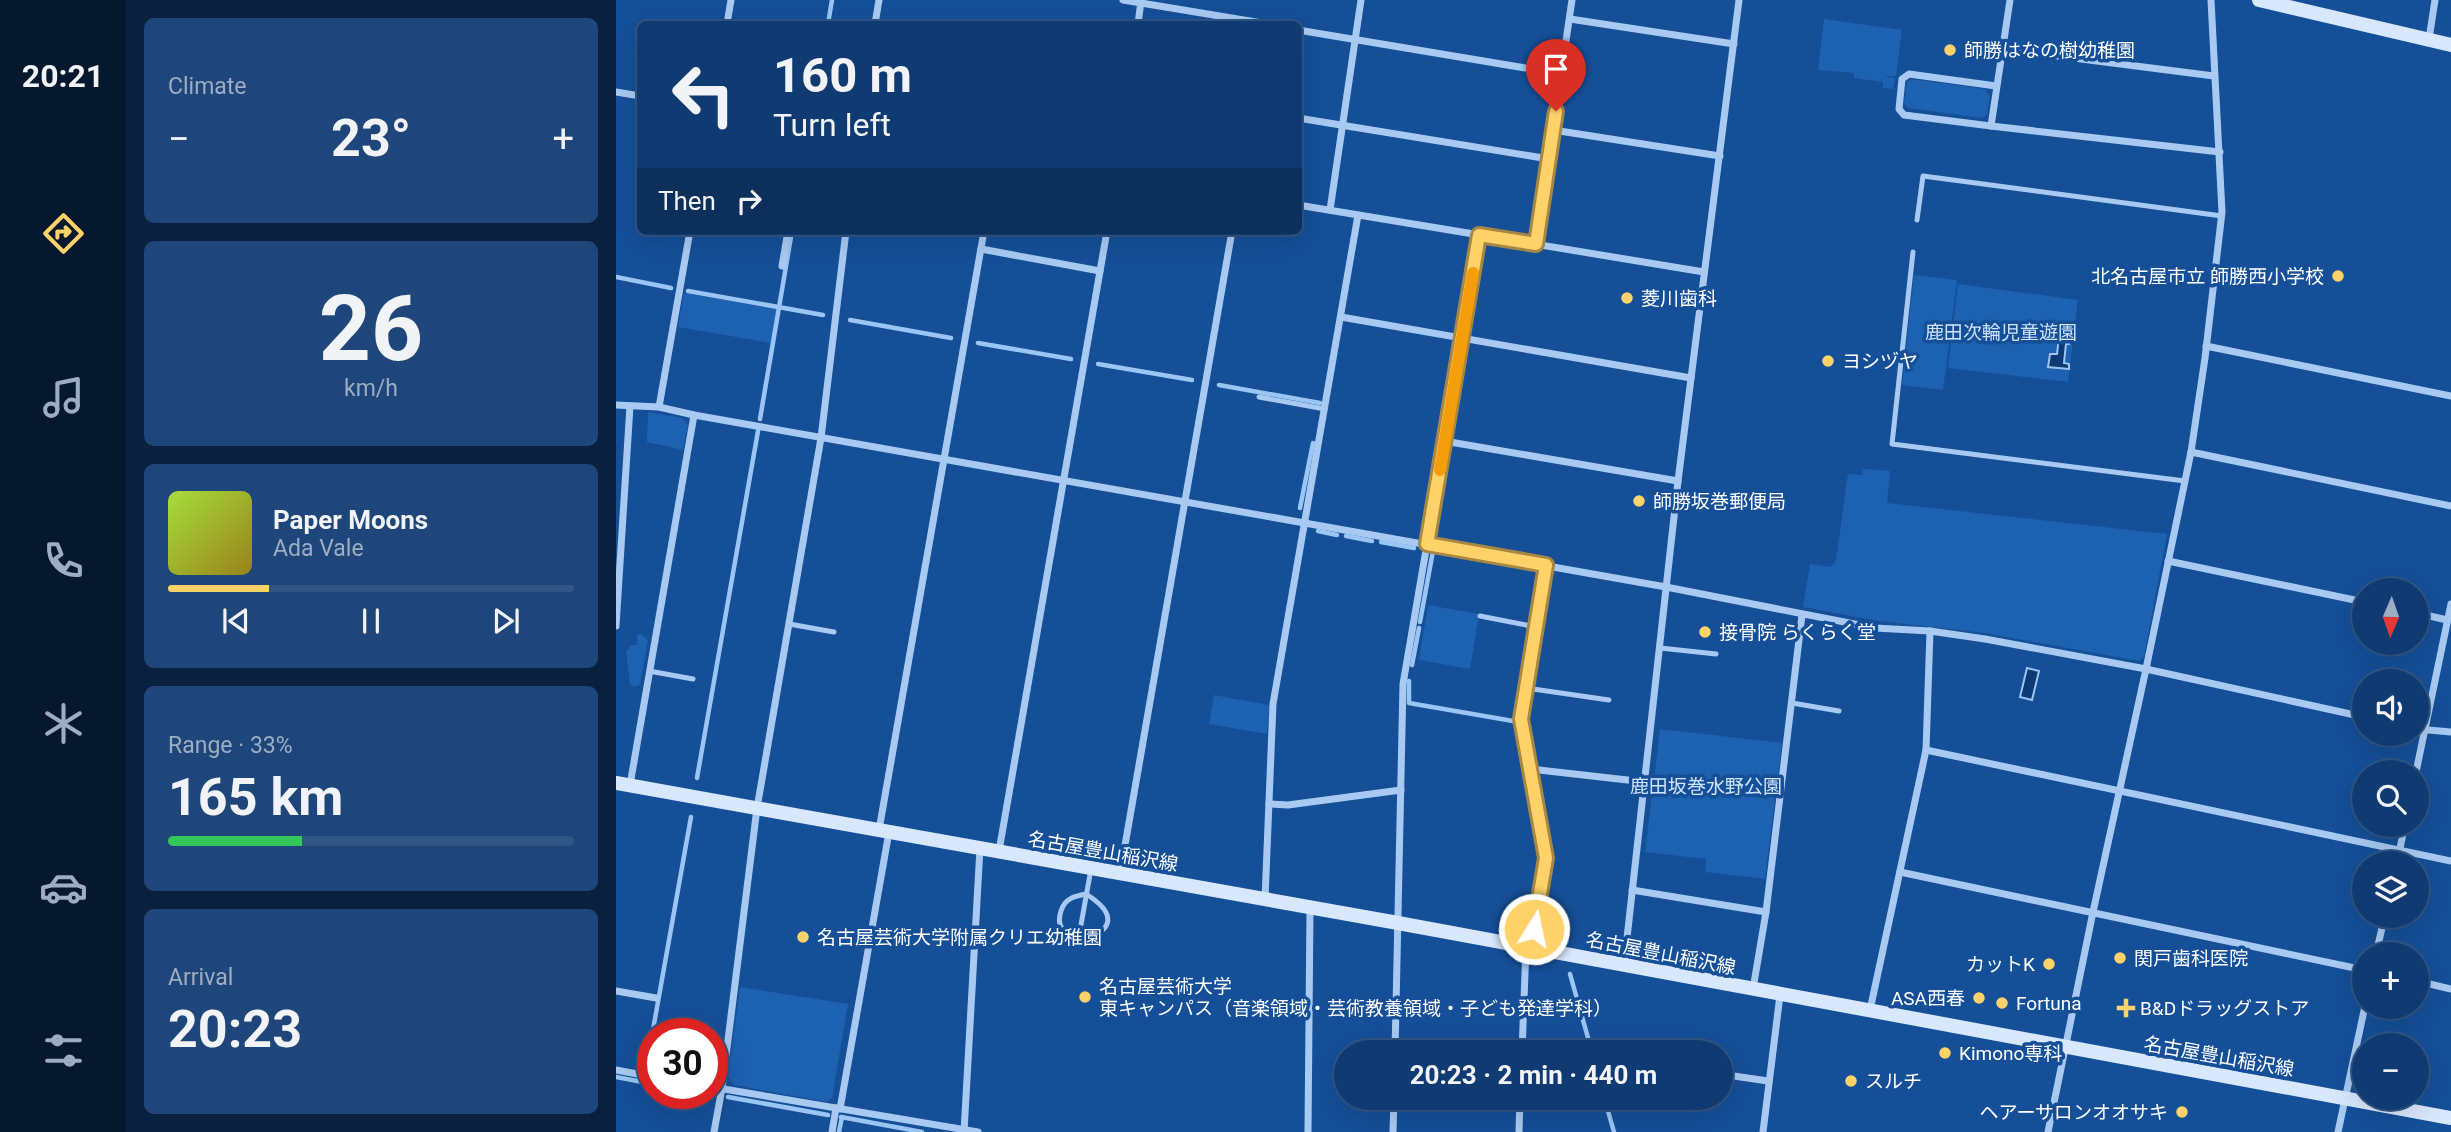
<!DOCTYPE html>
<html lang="en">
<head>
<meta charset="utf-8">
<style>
  :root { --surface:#103b72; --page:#1e467a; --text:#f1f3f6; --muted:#9cadc4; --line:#305584; --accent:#ffd269 }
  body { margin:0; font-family:Roboto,"Noto Sans JP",sans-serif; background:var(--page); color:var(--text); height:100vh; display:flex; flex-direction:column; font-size:26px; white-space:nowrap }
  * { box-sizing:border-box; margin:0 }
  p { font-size:23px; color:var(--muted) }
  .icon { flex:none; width:38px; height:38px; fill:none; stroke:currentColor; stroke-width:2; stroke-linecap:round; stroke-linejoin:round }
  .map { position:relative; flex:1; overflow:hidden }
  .sheet { display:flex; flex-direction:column; gap:18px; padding:18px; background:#09203f; width:490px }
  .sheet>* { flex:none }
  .banner { position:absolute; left:21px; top:21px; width:665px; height:214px; border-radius:10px; box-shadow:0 7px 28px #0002,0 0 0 2px var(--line); background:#103b72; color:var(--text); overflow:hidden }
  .needle { width:46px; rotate:182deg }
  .buttons { position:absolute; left:1736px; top:578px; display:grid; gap:14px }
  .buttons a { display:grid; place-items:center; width:77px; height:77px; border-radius:50%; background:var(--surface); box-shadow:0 7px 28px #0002,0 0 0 2px var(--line); font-size:35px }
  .speed { position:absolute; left:21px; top:1018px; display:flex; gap:14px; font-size:35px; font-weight:700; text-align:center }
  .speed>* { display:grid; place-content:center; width:91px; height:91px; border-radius:50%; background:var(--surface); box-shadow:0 7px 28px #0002,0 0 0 2px var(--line); line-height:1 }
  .speed .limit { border:10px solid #d22; background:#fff; color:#111 }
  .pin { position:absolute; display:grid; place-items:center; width:60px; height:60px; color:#fff; margin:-72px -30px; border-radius:50% 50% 50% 0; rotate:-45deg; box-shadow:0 0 7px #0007 }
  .pin .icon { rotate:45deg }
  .me { position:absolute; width:77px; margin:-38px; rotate:10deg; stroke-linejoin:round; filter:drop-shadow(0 0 5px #0008) }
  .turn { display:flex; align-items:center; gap:24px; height:147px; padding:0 21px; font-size:32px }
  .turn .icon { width:91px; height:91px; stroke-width:2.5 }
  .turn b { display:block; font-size:49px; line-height:60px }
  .then { display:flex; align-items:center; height:66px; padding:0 21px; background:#0003; gap:14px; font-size:26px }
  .big { font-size:52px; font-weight:700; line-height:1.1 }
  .sheet .card { flex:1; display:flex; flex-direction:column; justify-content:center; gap:10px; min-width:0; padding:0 24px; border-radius:10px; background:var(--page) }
  .sheet .dial { align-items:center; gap:0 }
  .dial b { font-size:91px; line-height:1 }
  .song { display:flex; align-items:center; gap:21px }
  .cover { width:84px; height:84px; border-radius:10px; background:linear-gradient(135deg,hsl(80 70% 55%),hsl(50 70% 35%)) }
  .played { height:7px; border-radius:4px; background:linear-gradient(90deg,var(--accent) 25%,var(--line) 25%) }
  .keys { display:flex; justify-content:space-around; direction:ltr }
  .heat { display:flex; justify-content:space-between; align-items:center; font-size:38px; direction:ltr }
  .charge { height:10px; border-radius:5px; background:linear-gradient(90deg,#34c759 33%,var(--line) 0) }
  .trip { position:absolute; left:718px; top:1040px; width:399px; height:70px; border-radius:35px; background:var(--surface); box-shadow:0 7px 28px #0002,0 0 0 2px var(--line); font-weight:700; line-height:70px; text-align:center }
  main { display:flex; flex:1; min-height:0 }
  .dock { display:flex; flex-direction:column; width:126px; justify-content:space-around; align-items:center; background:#06182e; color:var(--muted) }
  .dock .icon { width:49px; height:49px }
  .dock .selected { color:var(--accent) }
  .dock b { font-size:32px; color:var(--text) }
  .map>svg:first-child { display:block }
</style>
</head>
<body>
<main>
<nav class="dock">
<b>20:21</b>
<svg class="icon selected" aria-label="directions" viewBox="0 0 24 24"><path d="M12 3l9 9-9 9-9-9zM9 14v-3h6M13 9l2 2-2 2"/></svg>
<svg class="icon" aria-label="music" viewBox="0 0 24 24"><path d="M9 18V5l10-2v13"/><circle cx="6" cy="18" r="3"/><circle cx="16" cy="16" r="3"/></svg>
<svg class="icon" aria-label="phone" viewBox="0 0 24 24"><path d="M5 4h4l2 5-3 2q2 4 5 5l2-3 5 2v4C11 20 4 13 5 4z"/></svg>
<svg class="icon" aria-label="climate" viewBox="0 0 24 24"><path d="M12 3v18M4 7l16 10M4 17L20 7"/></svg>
<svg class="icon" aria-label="car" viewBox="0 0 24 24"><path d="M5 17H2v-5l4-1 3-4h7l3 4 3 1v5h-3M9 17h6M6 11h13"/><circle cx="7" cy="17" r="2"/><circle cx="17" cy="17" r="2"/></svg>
<svg class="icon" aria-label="filters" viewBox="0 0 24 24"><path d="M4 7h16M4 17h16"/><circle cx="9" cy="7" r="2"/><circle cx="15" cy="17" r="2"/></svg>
</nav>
<section class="sheet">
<div class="card"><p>Climate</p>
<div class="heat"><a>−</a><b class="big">23°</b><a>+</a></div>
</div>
<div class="card dial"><b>26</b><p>km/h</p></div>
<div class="card">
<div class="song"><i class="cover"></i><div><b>Paper Moons</b><p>Ada Vale</p></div></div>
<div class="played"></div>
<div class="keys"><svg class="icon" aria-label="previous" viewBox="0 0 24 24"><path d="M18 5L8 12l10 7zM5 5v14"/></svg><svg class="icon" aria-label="pause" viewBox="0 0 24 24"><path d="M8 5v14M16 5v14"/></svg><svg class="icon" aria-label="next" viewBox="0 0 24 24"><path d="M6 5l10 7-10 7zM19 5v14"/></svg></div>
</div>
<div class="card"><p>Range · 33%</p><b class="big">165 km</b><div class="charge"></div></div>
<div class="card"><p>Arrival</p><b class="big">20:23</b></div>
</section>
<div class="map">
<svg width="1835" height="1132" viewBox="0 0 1835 1132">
  <rect width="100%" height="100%" fill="#154f98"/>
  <g fill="#1d61b1">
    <polygon points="1208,19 1286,30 1280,76 1267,76 1279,78 1277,89 1267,88 1267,82 1238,78 1238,73 1202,70"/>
    <polygon points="1295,79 1369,89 1374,96 1371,114 1366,118 1292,108 1288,104 1291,82"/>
    <polygon points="1298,275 1341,280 1327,390 1286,385"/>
    <polygon points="1342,284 1462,300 1452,382 1332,368"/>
    <polygon points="68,293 161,309 155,343 62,327"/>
    <polygon points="32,412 66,418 72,425 67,450 31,442"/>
    <polygon points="1247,469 1274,471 1271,503 1551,534 1528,657 1523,661 1369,633 1262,621 1187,607 1194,564 1215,567 1220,560 1232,474 1246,475"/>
    <polygon points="812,605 863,614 854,669 803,660"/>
    <polygon points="25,634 32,640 24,685 18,687 14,684 10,652 15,645 21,645 21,635"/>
    <polygon points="598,695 653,705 651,734 593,724"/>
    <polygon points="1044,729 1166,743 1149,879 1089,872 1090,859 1029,852"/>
    <polygon points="124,987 232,1004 216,1098 211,1102 118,1085 112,1077"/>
  </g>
  <g fill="#0d3a74" stroke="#9ac5f5" stroke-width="2">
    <polygon points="1438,326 1449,327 1449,330 1454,331 1453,344 1450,344 1448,363 1453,364 1453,369 1432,367 1434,354 1441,354 1443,337 1437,337"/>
    <polygon points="1411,668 1423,671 1416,700 1404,697"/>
  </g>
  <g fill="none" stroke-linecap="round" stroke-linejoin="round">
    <g stroke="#9ac5f5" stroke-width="4.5">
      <polyline points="212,24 216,0"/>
      <polyline points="0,277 55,288"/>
      <polyline points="72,291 207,315"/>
      <polyline points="234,320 335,338"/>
      <polyline points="362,343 455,359"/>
      <polyline points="482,364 576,380"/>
      <polyline points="603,385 704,403"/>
      <polyline points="144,419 176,231"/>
      <polyline points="684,508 697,443"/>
      <polyline points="702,531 721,535"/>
      <polyline points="730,536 756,541"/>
      <polyline points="765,542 798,548"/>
      <polyline points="804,622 817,551"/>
      <polyline points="796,665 803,628"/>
      <polyline points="793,681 793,703 897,721"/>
      <polyline points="81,778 142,431"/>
      <polyline points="940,915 944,934"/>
      <polyline points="954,974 976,1052"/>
      <polyline points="37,1070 30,1069 75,817"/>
      <polyline points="0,1077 37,1084"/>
      <polyline points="93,1094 97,1094"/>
      <polyline points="112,1097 212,1115"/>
      <polyline points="988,1097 998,1132"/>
      <polyline points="225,1117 306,1132"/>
      <polyline points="223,1132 226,1117"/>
    </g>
    <g stroke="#a8caf2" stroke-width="5">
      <polyline points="1301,220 1307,176 1606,216"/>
      <polyline points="1297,252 1276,444 1569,481"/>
      <polyline points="643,397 709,409"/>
      <polyline points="864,616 920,627"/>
      <polyline points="173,624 218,632"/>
      <polyline points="1044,648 1100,654"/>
      <polyline points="33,671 77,679"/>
      <polyline points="910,688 993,700"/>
      <polyline points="1176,703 1223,711"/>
      <path d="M470,894C536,935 430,957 445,911C449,898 459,896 470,894Z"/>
      <polyline points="463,936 475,869"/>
    </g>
    <g stroke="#a8caf2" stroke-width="7">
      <polyline points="507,0 652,24"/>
      <polyline points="1394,0 1375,126 1604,152"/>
      <polyline points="954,19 1118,44"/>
      <polyline points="111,24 115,0"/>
      <polyline points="259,24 263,0"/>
      <polyline points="522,24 525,1"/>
      <polyline points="682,30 945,74"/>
      <polyline points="1813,39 1819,0"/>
      <polyline points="1387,49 1598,76"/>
      <polyline points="0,92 24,96"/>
      <polyline points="682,118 933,159"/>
      <polyline points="1375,126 1288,115 1283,109 1286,79 1293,74 1380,86"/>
      <polyline points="937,130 1104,156"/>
      <polyline points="682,205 1088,272"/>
      <polyline points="714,210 745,0"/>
      <polyline points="920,244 956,0"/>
      <polyline points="365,249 484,271"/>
      <polyline points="166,266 172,231"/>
      <polyline points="725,317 1075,378"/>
      <polyline points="1590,346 1835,396"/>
      <polyline points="0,405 43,407 78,415 1050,587 1259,628 1314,631 1369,639 1530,669 1748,717"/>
      <polyline points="43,407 74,231"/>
      <polyline points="828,441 1062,481"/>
      <polyline points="1575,452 1835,506"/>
      <polyline points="1552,561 1748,602"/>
      <polyline points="1801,613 1831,620"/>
      <polyline points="0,626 14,406"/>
      <polyline points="1801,729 1835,732"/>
      <polyline points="1310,750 1835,861"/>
      <polyline points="914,769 1029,782"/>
      <polyline points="1800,772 1835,604"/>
      <polyline points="14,785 78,415"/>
      <polyline points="653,804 672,805 785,790"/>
      <polyline points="263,830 368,231"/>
      <polyline points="383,851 491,231"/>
      <polyline points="1781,863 1789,824"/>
      <polyline points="1284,872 1748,970"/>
      <polyline points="504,874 616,231"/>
      <polyline points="1016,890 1150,912"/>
      <polyline points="649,899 657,704 742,215"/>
      <polyline points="915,947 930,858 905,719 930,565"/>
      <polyline points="1760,954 1769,915"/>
      <polyline points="1008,965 1062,481 1123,0"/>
      <polyline points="1801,981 1835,989"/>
      <polyline points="1137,989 1150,912 1186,615"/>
      <polyline points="0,991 40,998"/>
      <polyline points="1254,1010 1310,750 1314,631"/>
      <polyline points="779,1052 787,684 864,235"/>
      <polyline points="906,1052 910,947"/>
      <polyline points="0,1070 37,1077"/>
      <polyline points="1104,1074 1152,1081"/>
      <polyline points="96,1087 362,1132"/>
      <polyline points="224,1109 273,832"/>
      <polyline points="98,1132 106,1088 141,808 205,438 230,231"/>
      <polyline points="216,1132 220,1108"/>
      <polyline points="348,1132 364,848"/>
      <polyline points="692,1132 694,908"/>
      <polyline points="777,1132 778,1097"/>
      <polyline points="903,1132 904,1097"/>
      <polyline points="1147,1132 1164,995"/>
      <polyline points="1432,1132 1477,912 1530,669 1575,452 1589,358 1606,212 1595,0"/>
      <polyline points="1722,1132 1749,1006"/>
    </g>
    <g stroke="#d7e7fc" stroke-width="14">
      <polyline points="1643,0 1835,45"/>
      <polyline points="0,783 782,923 1835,1118"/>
    </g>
  </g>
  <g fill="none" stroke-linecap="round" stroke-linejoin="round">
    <defs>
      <polyline id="route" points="918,929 930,858 905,719 930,565 811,544 863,235 920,244 940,111"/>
    </defs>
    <use href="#route" stroke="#a68844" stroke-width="18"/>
    <use href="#route" stroke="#ffd269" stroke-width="12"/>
    <polyline stroke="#f59e0b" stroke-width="12" points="824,470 857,273"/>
  </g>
  <g fill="#ffd269" stroke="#154f98" stroke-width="2.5">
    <circle cx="1334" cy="50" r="7"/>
    <circle cx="1722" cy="276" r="7"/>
    <circle cx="1011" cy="298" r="7"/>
    <circle cx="1212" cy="361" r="7"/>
    <circle cx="1023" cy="501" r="7"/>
    <circle cx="1089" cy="632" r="7"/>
    <circle cx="187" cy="937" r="7"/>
    <circle cx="1504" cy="958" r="7"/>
    <circle cx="1433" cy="964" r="7"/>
    <circle cx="469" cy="997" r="7"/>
    <circle cx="1363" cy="998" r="7"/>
    <circle cx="1386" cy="1003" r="7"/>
    <path d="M1506.5 997.5h7v7h7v7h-7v7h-7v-7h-7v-7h7z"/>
    <circle cx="1329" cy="1053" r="7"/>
    <circle cx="1235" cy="1081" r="7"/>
    <circle cx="1566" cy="1112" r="7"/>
  </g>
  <g text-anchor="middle" stroke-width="7" stroke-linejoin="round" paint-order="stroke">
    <g font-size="19" fill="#fff" stroke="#154f98" text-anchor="start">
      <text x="1348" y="57">師勝はなの樹幼稚園</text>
      <text x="1708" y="283" text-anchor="end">北名古屋市立 師勝西小学校</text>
      <text x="1025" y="305">菱川歯科</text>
      <text x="1226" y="368">ヨシヅヤ</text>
      <text x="1037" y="508">師勝坂巻郵便局</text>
      <text x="1103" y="639">接骨院 らくらく堂</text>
      <text x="201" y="944">名古屋芸術大学附属クリエ幼稚園</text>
      <text x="1518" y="965">関戸歯科医院</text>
      <text x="1419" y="971" text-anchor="end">カットK</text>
      <text x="483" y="993">名古屋芸術大学<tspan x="483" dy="22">東キャンパス（音楽領域・芸術教養領域・子ども発達学科）</tspan></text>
      <text x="1349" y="1005" text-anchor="end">ASA西春</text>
      <text x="1400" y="1010">Fortuna</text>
      <text x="1524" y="1015">B&amp;Dドラッグストア</text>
      <text x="1343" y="1060">Kimono専科</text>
      <text x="1249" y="1088">スルチ</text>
      <text x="1552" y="1119" text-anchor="end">ヘアーサロンオオサキ</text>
    </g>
    <g font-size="19" fill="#cfe4fc" stroke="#154f98">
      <text x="1385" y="339">鹿田次輪児童遊園</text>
      <text x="1090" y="793">鹿田坂巻水野公園</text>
    </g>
    <g font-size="19" fill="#fff" stroke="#154f98">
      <text transform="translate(487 851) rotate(10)" y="7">名古屋豊山稲沢線</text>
      <text transform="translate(1045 953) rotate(11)" y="7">名古屋豊山稲沢線</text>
      <text transform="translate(1603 1056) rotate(10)" y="7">名古屋豊山稲沢線</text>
    </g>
  </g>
</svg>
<div class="buttons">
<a><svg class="needle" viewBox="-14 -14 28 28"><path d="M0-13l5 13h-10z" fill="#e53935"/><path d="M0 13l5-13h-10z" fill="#9cadc4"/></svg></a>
<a><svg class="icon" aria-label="sound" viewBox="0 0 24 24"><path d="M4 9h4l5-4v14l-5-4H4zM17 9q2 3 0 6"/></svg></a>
<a><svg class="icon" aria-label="search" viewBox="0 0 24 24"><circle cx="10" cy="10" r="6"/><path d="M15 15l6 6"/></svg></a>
<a><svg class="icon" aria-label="layers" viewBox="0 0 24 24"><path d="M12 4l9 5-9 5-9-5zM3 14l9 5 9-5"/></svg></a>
<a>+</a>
<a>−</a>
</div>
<div class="speed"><div class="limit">30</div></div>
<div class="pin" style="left:940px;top:111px;background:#d93025"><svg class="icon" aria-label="arrive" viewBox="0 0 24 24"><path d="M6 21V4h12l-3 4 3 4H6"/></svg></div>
<svg class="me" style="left:918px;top:929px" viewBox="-20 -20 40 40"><circle r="17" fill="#ffd269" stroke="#fff" stroke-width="3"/><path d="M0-11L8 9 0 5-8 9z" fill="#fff"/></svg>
<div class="trip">20:23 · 2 min · 440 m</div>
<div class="banner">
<div class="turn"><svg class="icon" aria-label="left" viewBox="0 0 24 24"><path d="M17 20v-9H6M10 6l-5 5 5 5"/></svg><div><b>160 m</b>Turn left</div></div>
<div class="then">Then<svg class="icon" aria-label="right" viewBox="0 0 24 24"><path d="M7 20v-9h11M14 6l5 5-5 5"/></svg></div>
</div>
</div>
</main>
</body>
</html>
